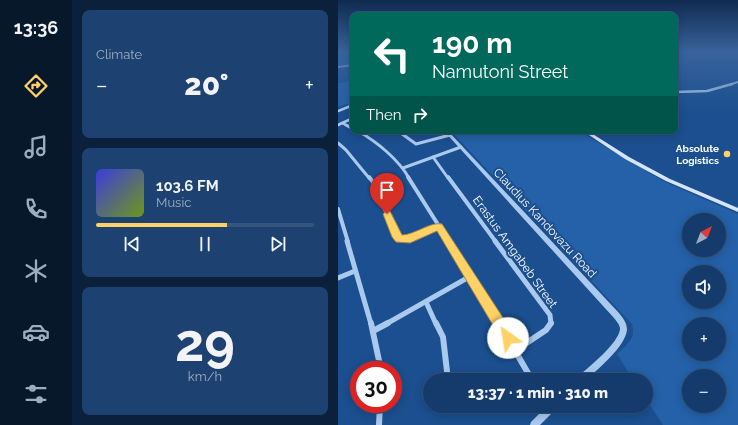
<!DOCTYPE html>
<html lang="en">
<head>
<meta charset="utf-8">
<style>
  :root { --surface:#143b6b; --page:#1d4271; --text:#f1f3f6; --muted:#9dadc1; --line:#33557e; --accent:#ffd166 }
  body { margin:0; font-family:Raleway,sans-serif; background:var(--page); color:var(--text); height:100vh; display:flex; flex-direction:column; font-size:15px; white-space:nowrap }
  * { box-sizing:border-box; margin:0 }
  p { font-size:13px; color:var(--muted) }
  .icon { flex:none; width:22px; height:22px; fill:none; stroke:currentColor; stroke-width:2; stroke-linecap:round; stroke-linejoin:round }
  .map { position:relative; flex:1; overflow:hidden }
  .sheet { display:flex; flex-direction:column; gap:10px; padding:10px; background:#0b203b; width:266px }
  .sheet>* { flex:none }
  .top-card { position:absolute; left:12px; top:12px; width:328px; height:122px; border-radius:8px; box-shadow:0 2px 10px #0003,0 0 0 1px var(--line); background:#00695c; color:#fff; overflow:hidden }
  .needle { width:26px; rotate:42deg }
  .tools { position:absolute; left:344px; top:213px; display:grid; gap:8px }
  .tools a { display:grid; place-items:center; width:44px; height:44px; border-radius:50%; background:var(--surface); box-shadow:0 2px 10px #0003,0 0 0 1px var(--line); font-size:20px }
  .speed { position:absolute; left:12px; top:361px; display:flex; gap:8px; font-size:20px; font-weight:700; text-align:center }
  .speed>* { display:grid; place-content:center; width:52px; height:52px; border-radius:50%; background:var(--surface); box-shadow:0 2px 10px #0003,0 0 0 1px var(--line); line-height:1 }
  .speed .limit { border:6px solid #d22; background:#fff; color:#111 }
  .pin { position:absolute; display:grid; place-items:center; width:34px; height:34px; color:#fff; margin:-41px -17px; border-radius:50% 50% 50% 0; rotate:-45deg; box-shadow:0 0 4px #0007 }
  .pin .icon { rotate:45deg }
  .me { position:absolute; width:44px; margin:-22px; rotate:328deg; stroke-linejoin:round; filter:drop-shadow(0 0 3px #0008) }
  .turn { display:flex; align-items:center; gap:14px; height:84px; padding:0 16px; font-size:18px }
  .turn .icon { width:52px; height:52px; stroke-width:2.5 }
  .turn b { display:block; font-size:28px; line-height:34px }
  .then { display:flex; align-items:center; height:38px; padding:0 16px; background:#0003; gap:8px; font-size:15px }
  .big { font-size:30px; font-weight:800; line-height:1.1 }
  .sheet .tile { flex:1; display:flex; flex-direction:column; justify-content:center; gap:6px; min-width:0; padding:0 14px; border-radius:8px; background:var(--page) }
  .sheet .dial { align-items:center; gap:0 }
  .dial b { font-size:52px; line-height:1 }
  .song { display:flex; align-items:center; gap:12px }
  .cover { width:48px; height:48px; border-radius:6px; background:linear-gradient(135deg,hsl(240 70% 55%),hsl(80 70% 35%)) }
  .played { height:4px; border-radius:2px; background:linear-gradient(90deg,var(--accent) 60%,var(--line) 60%) }
  .keys { display:flex; justify-content:space-around; direction:ltr }
  .heat { display:flex; justify-content:space-between; align-items:center; font-size:22px; direction:ltr }
  .trip { position:absolute; left:85px; top:373px; width:230px; height:40px; border-radius:20px; background:var(--surface); box-shadow:0 2px 10px #0003,0 0 0 1px var(--line); font-weight:800; line-height:40px; text-align:center }
  main { display:flex; flex:1; min-height:0 }
  .tabs { display:flex; flex-direction:column; width:72px; justify-content:space-around; align-items:center; background:#08182b; color:var(--muted) }
  .tabs .icon { width:28px; height:28px }
  .tabs .current { color:var(--accent) }
  .tabs b { font-size:18px; color:var(--text) }
  .map>svg:first-child { display:block }
</style>
</head>
<body>
<main>
<nav class="tabs">
<b>13:36</b>
<svg class="icon current" aria-label="directions" viewBox="0 0 24 24"><path d="M12 3l9 9-9 9-9-9zM9 14v-3h6M13 9l2 2-2 2"/></svg>
<svg class="icon" aria-label="music" viewBox="0 0 24 24"><path d="M9 18V5l10-2v13"/><circle cx="6" cy="18" r="3"/><circle cx="16" cy="16" r="3"/></svg>
<svg class="icon" aria-label="phone" viewBox="0 0 24 24"><path d="M5 4h4l2 5-3 2q2 4 5 5l2-3 5 2v4C11 20 4 13 5 4z"/></svg>
<svg class="icon" aria-label="climate" viewBox="0 0 24 24"><path d="M12 3v18M4 7l16 10M4 17L20 7"/></svg>
<svg class="icon" aria-label="car" viewBox="0 0 24 24"><path d="M5 17H2v-5l4-1 3-4h7l3 4 3 1v5h-3M9 17h6M6 11h13"/><circle cx="7" cy="17" r="2"/><circle cx="17" cy="17" r="2"/></svg>
<svg class="icon" aria-label="filters" viewBox="0 0 24 24"><path d="M4 7h16M4 17h16"/><circle cx="9" cy="7" r="2"/><circle cx="15" cy="17" r="2"/></svg>
</nav>
<section class="sheet">
<div class="tile"><p>Climate</p>
<div class="heat"><a>−</a><b class="big">20°</b><a>+</a></div>
</div>
<div class="tile">
<div class="song"><i class="cover"></i><div><b>103.6 FM</b><p>Music</p></div></div>
<div class="played"></div>
<div class="keys"><svg class="icon" aria-label="previous" viewBox="0 0 24 24"><path d="M18 5L8 12l10 7zM5 5v14"/></svg><svg class="icon" aria-label="pause" viewBox="0 0 24 24"><path d="M8 5v14M16 5v14"/></svg><svg class="icon" aria-label="next" viewBox="0 0 24 24"><path d="M6 5l10 7-10 7zM19 5v14"/></svg></div>
</div>
<div class="tile dial"><b>29</b><p>km/h</p></div>
</section>
<div class="map">
<svg width="400" height="425" viewBox="0 0 400 425">
  <rect width="100%" height="100%" fill="#1b4f8f"/>
  <g fill="#2461a8" fill-rule="evenodd">
    <polygon points="0,52 15,52 15,64 0,66"/>
    <polygon points="15,81 15,102 0,107 0,83"/>
    <path d="M113,131H241L325,181L400,214V425H325L308,399V380H295L279,354C289,344 298,340 294,324ZM351,220H381V250H351ZM351,272H381V302H351ZM351,324H381V354H351ZM351,376H381V406H351Z"/>
  </g>
  <g fill="none" stroke-linecap="round" stroke-linejoin="round">
    <g stroke="#a9c9ee" stroke-width="2">
      <polyline points="0,67 15,65"/>
      <polyline points="391,85 400,82"/>
    </g>
    <g stroke="#a9c9ee" stroke-width="2.5">
      <polyline points="337,92 369,91 394,84"/>
      <polyline points="0,111 15,105"/>
      <polyline points="4,123 10,126"/>
      <polyline points="0,125 15,118"/>
    </g>
    <g stroke="#a9c9ee" stroke-width="3">
      <polyline points="8,125 15,129"/>
      <path d="M20,131C39,142 60,159 71,178"/>
      <polyline points="60,131 78,144 112,135"/>
      <polyline points="0,143 8,150 31,178"/>
      <polyline points="95,157 110,178"/>
      <polyline points="65,168 123,147"/>
    </g>
    <g stroke="#a9c9ee" stroke-width="4">
      <path d="M31,177L35,182L59,237C73,243 88,232 101,227"/>
      <polyline points="70,177 111,242"/>
      <polyline points="110,177 158,242"/>
      <polyline points="0,209 10,242"/>
    </g>
    <g stroke="#a9c9ee" stroke-width="5">
      <polyline points="9,241 33,324"/>
      <polyline points="111,241 162,324"/>
      <polyline points="157,241 212,315 213,324"/>
      <polyline points="0,278 17,271"/>
      <polyline points="88,302 98,324"/>
      <polyline points="48,324 131,277"/>
    </g>
    <g stroke="#a9c9ee" stroke-width="6">
      <polyline points="33,323 43,370"/>
      <polyline points="98,323 105,337 110,380"/>
      <polyline points="161,323 194,380"/>
      <polyline points="35,331 50,323"/>
      <polyline points="178,350 208,330 213,323"/>
      <polyline points="41,425 42,404"/>
    </g>
    <g fill="#a9c9ee" fill-rule="evenodd">
      <path d="M106,131H110L281,313C285,318 289,323 289,330C287,347 260,369 248,380H238L239,377C250,368 281,343 282,329C282,325 279,322 276,318Z"/>
      <polygon points="209,406 219,406 218,409 202,425 192,425 193,422"/>
    </g>
    <polygon fill="#d6e6fa" fill-rule="evenodd" points="245,131 250,131 291,157 332,179 400,208 400,212 328,181 287,159"/>
  </g>
  <linearGradient id="sky" x2="0" y2="1"><stop stop-color="#0f2b4f"/><stop offset="0.46" stop-color="#39639b"/><stop offset="1" stop-color="#39639b" stop-opacity="0"/></linearGradient>
  <rect width="400" height="112" fill="url(#sky)"/>
  <path fill="#ffd166" stroke="#a68842" d="M49,210L52,211L64,235C76,235 94,221 104,224L175,333L176,338L175,342L170,344L165,342L99,231L72,243L58,242L54,237L45,214Z"/>
  <circle fill="#ffd166" stroke="#1b4f8f" stroke-width="1.5" cx="389" cy="154" r="4"/>
  <g text-anchor="middle" stroke-width="4" stroke-linejoin="round" paint-order="stroke">
    <g font-size="10" font-weight="bold" fill="#fff" stroke="#1b4f8f" text-anchor="end">
      <text x="381" y="152">Absolute<tspan x="381" dy="12">Logistics</tspan></text>
    </g>
    <g font-size="12" fill="#fff" stroke="#1b4f8f">
      <text transform="translate(207 223) rotate(47)" y="4">Claudius Kandovazu Road</text>
      <text transform="translate(177 252) rotate(54)" y="4">Erastus Amgabeb Street</text>
    </g>
  </g>
</svg>
<div class="tools">
<a><svg class="needle" viewBox="-14 -14 28 28"><path d="M0-13l5 13h-10z" fill="#e53935"/><path d="M0 13l5-13h-10z" fill="#9dadc1"/></svg></a>
<a><svg class="icon" aria-label="sound" viewBox="0 0 24 24"><path d="M4 9h4l5-4v14l-5-4H4zM17 9q2 3 0 6"/></svg></a>
<a>+</a>
<a>−</a>
</div>
<div class="speed"><div class="limit">30</div></div>
<div class="pin" style="left:49px;top:214px;background:#d93025"><svg class="icon" aria-label="arrive" viewBox="0 0 24 24"><path d="M6 21V4h12l-3 4 3 4H6"/></svg></div>
<svg class="me" style="left:170px;top:338px" viewBox="-20 -20 40 40"><circle r="19" fill="#fff"/><path d="M0-13L10 11 0 6-10 11z" fill="#ffd166"/></svg>
<div class="trip">13:37 · 1 min · 310 m</div>
<div class="top-card">
<div class="turn"><svg class="icon" aria-label="left" viewBox="0 0 24 24"><path d="M17 20v-9H6M10 6l-5 5 5 5"/></svg><div><b>190 m</b>Namutoni Street</div></div>
<div class="then">Then<svg class="icon" aria-label="right" viewBox="0 0 24 24"><path d="M7 20v-9h11M14 6l5 5-5 5"/></svg></div>
</div>
</div>
</main>
</body>
</html>
